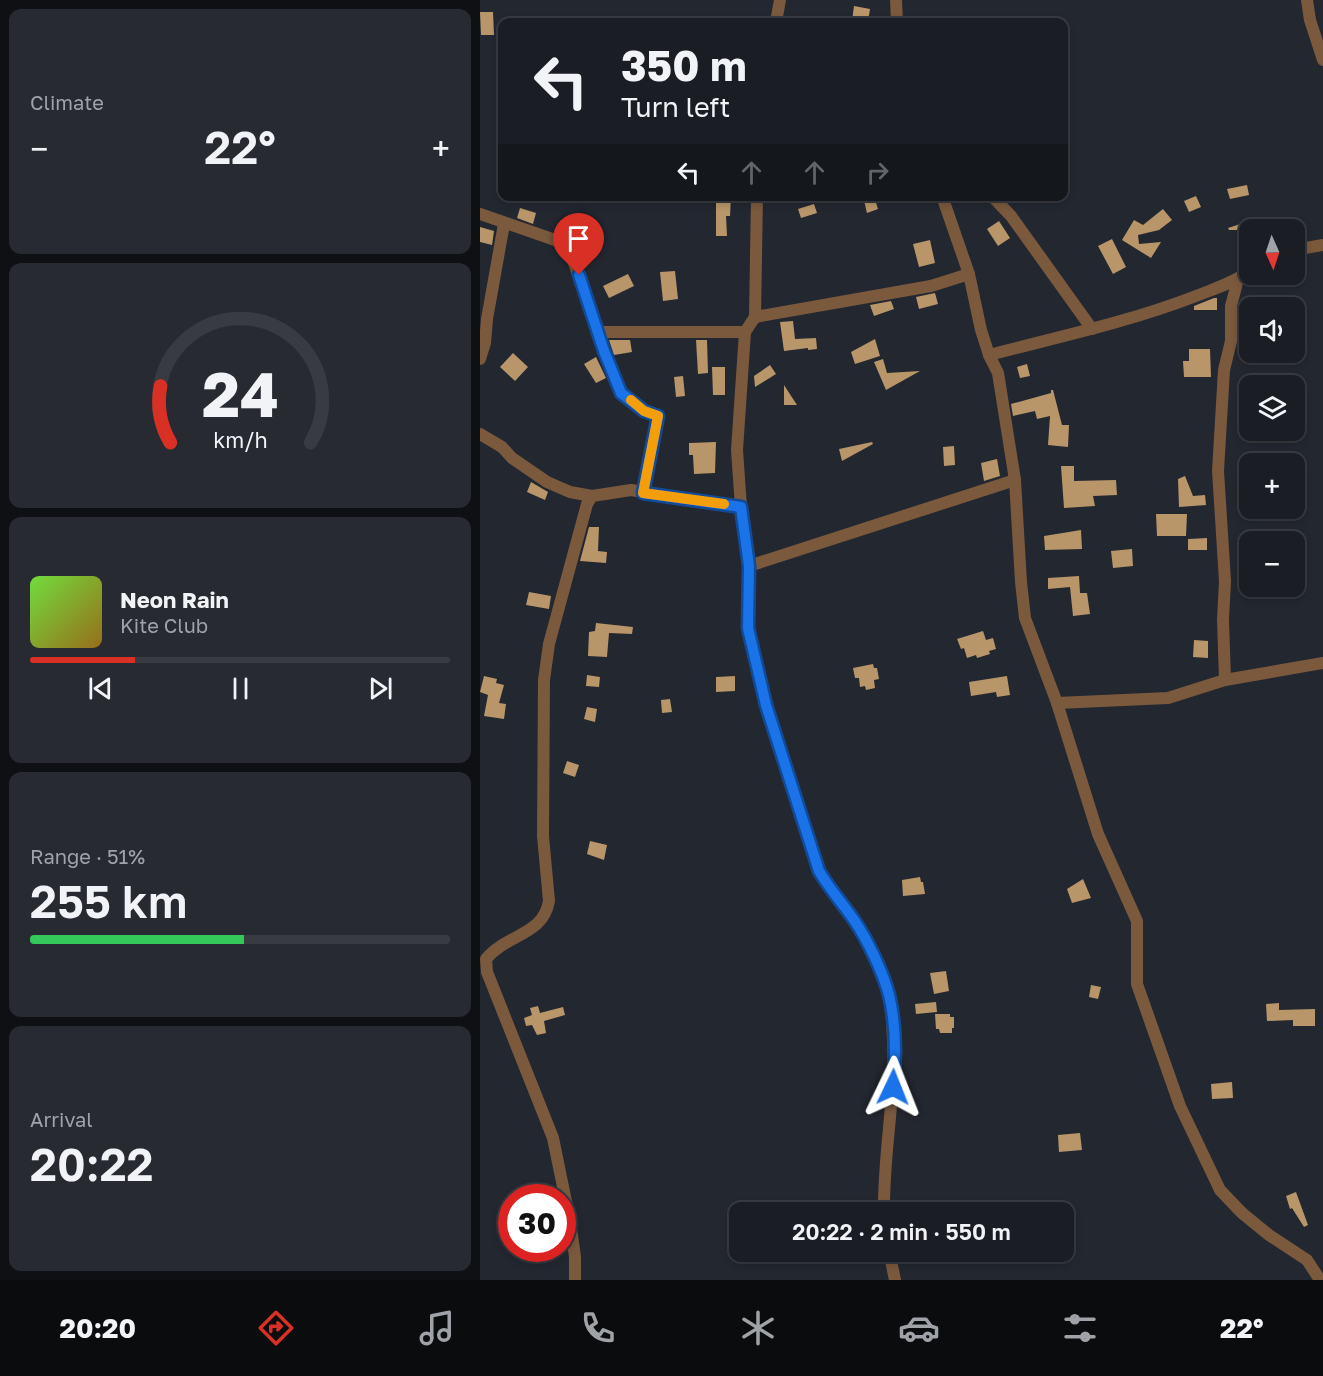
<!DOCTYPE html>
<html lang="en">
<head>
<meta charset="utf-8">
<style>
  :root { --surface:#1a1d24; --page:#272a31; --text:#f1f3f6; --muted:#9fa2a6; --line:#383b41; --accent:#d93025 }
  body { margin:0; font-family:"Golos Text",sans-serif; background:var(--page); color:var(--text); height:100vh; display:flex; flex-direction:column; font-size:22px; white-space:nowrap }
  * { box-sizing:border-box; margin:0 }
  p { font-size:20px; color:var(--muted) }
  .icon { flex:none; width:33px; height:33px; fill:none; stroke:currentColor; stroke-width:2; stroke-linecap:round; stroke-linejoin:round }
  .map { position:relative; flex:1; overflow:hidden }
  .panel { display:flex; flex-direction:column; gap:9px; padding:9px; background:#0e1014; width:480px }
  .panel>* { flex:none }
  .guide { position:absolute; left:18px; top:18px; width:570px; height:183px; border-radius:12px; box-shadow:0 3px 9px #0003,0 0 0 2px var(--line); background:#1a1d24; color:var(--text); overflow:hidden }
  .needle { width:39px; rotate:177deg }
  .fabs { position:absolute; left:759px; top:219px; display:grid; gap:12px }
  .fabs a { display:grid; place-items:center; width:66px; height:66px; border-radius:12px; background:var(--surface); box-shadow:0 3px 9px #0003,0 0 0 2px var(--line); font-size:30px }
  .speed { position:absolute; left:18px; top:1184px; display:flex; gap:12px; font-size:30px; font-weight:700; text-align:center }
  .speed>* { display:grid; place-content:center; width:78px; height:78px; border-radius:50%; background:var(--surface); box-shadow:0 3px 9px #0003,0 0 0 2px var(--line); line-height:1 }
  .speed .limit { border:9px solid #d22; background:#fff; color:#111 }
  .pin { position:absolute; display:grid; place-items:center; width:51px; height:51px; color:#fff; margin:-62px -26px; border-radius:50% 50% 50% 0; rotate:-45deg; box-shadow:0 0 6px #0007 }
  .pin .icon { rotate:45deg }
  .me { position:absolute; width:66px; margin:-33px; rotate:2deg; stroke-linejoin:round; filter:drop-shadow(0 0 4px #0008) }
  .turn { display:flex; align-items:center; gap:21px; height:126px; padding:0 24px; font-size:27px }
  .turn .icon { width:78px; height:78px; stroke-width:2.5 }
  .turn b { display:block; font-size:42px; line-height:51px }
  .lanes { display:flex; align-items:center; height:57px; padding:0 24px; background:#0003; justify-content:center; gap:30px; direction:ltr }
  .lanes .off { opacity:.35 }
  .big { font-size:45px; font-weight:600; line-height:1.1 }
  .panel .tile { flex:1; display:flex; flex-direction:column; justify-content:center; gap:9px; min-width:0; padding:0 21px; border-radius:12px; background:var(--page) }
  .panel .dial { align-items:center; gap:0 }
  .dial svg { height:156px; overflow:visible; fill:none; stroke:var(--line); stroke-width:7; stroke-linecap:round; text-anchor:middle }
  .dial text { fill:var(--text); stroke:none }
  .song { display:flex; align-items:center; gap:18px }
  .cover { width:72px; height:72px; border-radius:9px; background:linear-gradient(135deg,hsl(100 70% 55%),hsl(40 70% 35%)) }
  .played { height:6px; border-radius:3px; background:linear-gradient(90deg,var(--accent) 25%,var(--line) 25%) }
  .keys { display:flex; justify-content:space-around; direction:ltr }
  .heat { display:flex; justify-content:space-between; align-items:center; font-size:33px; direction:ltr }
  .charge { height:9px; border-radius:4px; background:linear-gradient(90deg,#34c759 51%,var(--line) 0) }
  .trip { position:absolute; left:249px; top:1202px; width:345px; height:60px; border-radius:12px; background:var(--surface); box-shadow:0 3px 9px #0003,0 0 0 2px var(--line); font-weight:600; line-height:60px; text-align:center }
  .menu { display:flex; height:96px; justify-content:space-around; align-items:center; background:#0a0c0e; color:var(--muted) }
  .menu .icon { width:42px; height:42px }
  .menu .selected { color:var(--accent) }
  .menu b { font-size:27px; color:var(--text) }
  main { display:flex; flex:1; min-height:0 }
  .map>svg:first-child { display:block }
</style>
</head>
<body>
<main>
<section class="panel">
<div class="tile"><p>Climate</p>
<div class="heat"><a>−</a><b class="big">22°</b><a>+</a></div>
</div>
<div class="tile dial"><svg viewBox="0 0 100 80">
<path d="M14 69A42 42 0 1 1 86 69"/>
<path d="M14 69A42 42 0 0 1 9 40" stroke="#d93025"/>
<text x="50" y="56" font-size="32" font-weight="700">24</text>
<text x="50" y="72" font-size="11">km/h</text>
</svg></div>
<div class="tile">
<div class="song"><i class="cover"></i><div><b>Neon Rain</b><p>Kite Club</p></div></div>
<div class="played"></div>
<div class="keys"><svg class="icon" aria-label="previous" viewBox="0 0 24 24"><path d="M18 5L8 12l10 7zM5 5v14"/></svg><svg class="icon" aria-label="pause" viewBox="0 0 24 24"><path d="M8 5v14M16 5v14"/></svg><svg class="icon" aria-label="next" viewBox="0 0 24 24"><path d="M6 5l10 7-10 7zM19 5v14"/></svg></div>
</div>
<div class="tile"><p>Range · 51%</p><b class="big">255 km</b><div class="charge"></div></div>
<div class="tile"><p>Arrival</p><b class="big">20:22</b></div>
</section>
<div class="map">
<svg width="843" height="1280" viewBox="0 0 843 1280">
  <rect width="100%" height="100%" fill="#232730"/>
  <g fill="#b89669">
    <polygon points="374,6 390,9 388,22 372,21"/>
    <polygon points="0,12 13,12 14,35 1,35"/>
    <polygon points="767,185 769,195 750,199 747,189"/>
    <polygon points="236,196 251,196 250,216 246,216 247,236 236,236"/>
    <polygon points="383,196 394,196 398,209 387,213"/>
    <polygon points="716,196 721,207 709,212 704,201"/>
    <polygon points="334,204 337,213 321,218 318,209"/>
    <polygon points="40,208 56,213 53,224 37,218"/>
    <polygon points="683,209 692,220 679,230 658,235 659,244 681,242 671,258 642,240 654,220 663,225"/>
    <polygon points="782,217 786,230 749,230 748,228"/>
    <polygon points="519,221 530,238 518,246 507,229"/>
    <polygon points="0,227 14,231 12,245 0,242"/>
    <polygon points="632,239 646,267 633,274 618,246"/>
    <polygon points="450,240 455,263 439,267 433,244"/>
    <polygon points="195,271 198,299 183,301 180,272"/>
    <polygon points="148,274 154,286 129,298 123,286"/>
    <polygon points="455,293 458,304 439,309 436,297"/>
    <polygon points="734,298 737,298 737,310 714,310 714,306"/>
    <polygon points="411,301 414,309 394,316 390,305"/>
    <polygon points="313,321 315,339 336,338 337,349 328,350 328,348 304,351 300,322"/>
    <polygon points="395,339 400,356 375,364 371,352"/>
    <polygon points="129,340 150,340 152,352 134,355"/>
    <polygon points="216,340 227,340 228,373 218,374"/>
    <polygon points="709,349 730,349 731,377 704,377 703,361 709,361"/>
    <polygon points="33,353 48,367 35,381 20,367"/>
    <polygon points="116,357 126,378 116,383 104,364"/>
    <polygon points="403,359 407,373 440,371 406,390 394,362"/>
    <polygon points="547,364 550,376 540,378 537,367"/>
    <polygon points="290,365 296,374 275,387 274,376"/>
    <polygon points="232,367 245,367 245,395 233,395"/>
    <polygon points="203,376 205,396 196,397 194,377"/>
    <polygon points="304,385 317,405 304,405"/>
    <polygon points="571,390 573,390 582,425 589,425 588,447 568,445 570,416 557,419 555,411 533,416 531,404 571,393"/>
    <polygon points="236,442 235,473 214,474 213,455 209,455 209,443"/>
    <polygon points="392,442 393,444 362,461 359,449"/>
    <polygon points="474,446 475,465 464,466 463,447"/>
    <polygon points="517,459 520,476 504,481 501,463"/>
    <polygon points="581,466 594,466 594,481 636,480 637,495 613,496 615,506 584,508"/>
    <polygon points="705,476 713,496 725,495 726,505 699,507 698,479"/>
    <polygon points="51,482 68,492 65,500 47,492"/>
    <polygon points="676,514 707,514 706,536 677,536"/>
    <polygon points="109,527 119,527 118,551 127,552 126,563 100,561"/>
    <polygon points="601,530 602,549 565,550 564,536"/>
    <polygon points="727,538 727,550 708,550 708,539"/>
    <polygon points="652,549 653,566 633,568 631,551"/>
    <polygon points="599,576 600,593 607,593 610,614 593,616 590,587 568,589 568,578"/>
    <polygon points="49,592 71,596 69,609 46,605"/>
    <polygon points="116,623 153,627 152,634 129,633 127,657 108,656 109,632 115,631"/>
    <polygon points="503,631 506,640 513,638 516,649 509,651 510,654 497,658 496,655 487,658 484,648 481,649 477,639"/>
    <polygon points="714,640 728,641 728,658 713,657"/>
    <polygon points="393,664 394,668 397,668 399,679 394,680 395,688 386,690 385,686 380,687 379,678 375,678 373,668"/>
    <polygon points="107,675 120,677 119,687 106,686"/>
    <polygon points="4,676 17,679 16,683 24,685 19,703 26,704 24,719 4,716 8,695 0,692"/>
    <polygon points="255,676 255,691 236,692 236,677"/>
    <polygon points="527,676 530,695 517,697 516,692 491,696 489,682"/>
    <polygon points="190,699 192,712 182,713 181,700"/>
    <polygon points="107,707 117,709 115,722 104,719"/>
    <polygon points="87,761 99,765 95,777 83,773"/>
    <polygon points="110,841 127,845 124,860 107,854"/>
    <polygon points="440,877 441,882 443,882 445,894 423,896 422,880"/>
    <polygon points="603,879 611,898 592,903 587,889"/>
    <polygon points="466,971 469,991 454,994 450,973"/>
    <polygon points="611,985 621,987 618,999 609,997"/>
    <polygon points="456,1002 457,1012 436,1014 435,1004"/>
    <polygon points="799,1003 799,1010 835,1009 835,1026 813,1026 813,1020 787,1021 786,1004"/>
    <polygon points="58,1006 60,1013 83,1007 85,1015 64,1021 66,1033 57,1035 52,1025 46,1026 44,1018 52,1015 50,1008"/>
    <polygon points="455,1014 470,1014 470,1017 474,1017 474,1028 472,1028 472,1033 460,1033 459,1029 456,1029"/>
    <polygon points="752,1082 753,1098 732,1099 731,1084"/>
    <polygon points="600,1133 602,1150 579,1152 578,1135"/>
    <polygon points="816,1192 828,1225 824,1227 812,1208 810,1209 806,1196"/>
  </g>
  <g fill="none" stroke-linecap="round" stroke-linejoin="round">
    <g stroke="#7a593d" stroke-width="12">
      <polyline points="416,0 417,22"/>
      <polyline points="827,0 830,20 843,60"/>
      <polyline points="296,22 300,0"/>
      <path d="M277,196L275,317L265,332L257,450L261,507L269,566L268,628L286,705L339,871C349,888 362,902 373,919C387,940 401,969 408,993C412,1008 412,1024 413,1039C416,1097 403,1154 404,1212"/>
      <polyline points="462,196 489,274 501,330 509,355 518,373 535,480 541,582 545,618 577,703 618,834 657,921 657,984 700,1106 740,1190 762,1213 789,1235 827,1260 840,1280"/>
      <polyline points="512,196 531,216 612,329"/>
      <polyline points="0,214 75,240 86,247 92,257 124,351 141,393 164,411 178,416 163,493"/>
      <polyline points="814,250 843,245"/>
      <polyline points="275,317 451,286 489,274"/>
      <polyline points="118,332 265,332"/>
      <path d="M509,355C578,337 649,322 716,296C734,289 753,283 770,271"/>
      <polyline points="0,359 5,343 7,319 24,224"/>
      <polyline points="0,434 22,447 32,458 67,482 90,492 112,496"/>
      <polyline points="269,566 535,480"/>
      <polyline points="745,680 743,620 745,581 738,471 744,370 751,341 751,306 758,279"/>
      <polyline points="577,703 688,698 745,680 843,663"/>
      <polyline points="409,1251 415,1280"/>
      <path d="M95,1280V1257L90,1221L73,1138L7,972L6,959C26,934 63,936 69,901L63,836L64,680L69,644L107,504L112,496L151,490L261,507"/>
    </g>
  </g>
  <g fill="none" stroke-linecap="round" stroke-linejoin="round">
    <defs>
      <path id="route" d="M99,275L124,351L141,393L164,411L178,416L163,493L261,507L269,566L268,628L286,705L339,871C349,888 362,903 374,920C387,939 403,972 409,995C416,1024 416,1058 413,1087"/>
    </defs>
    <use href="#route" stroke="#114b97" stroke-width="15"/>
    <use href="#route" stroke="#1a73e8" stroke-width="10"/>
    <polyline stroke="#f59e0b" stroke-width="10" points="151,400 164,411 178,416 163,493 244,504"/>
  </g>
</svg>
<div class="fabs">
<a><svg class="needle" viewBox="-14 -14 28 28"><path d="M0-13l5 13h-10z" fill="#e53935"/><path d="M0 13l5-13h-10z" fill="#9fa2a6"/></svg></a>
<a><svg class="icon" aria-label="sound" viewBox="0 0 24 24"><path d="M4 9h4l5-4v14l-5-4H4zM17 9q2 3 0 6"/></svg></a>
<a><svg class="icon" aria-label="layers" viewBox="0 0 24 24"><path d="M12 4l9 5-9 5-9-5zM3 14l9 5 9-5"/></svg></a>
<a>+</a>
<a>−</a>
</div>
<div class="speed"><div class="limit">30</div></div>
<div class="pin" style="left:99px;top:275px;background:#d93025"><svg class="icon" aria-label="arrive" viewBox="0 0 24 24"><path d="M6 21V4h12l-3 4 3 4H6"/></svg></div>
<svg class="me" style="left:413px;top:1087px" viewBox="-20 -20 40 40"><path d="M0-17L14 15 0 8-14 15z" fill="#1a73e8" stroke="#fff" stroke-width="4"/></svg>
<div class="trip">20:22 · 2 min · 550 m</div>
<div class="guide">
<div class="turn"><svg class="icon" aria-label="left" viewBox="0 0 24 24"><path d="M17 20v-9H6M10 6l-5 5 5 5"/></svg><div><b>350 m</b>Turn left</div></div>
<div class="lanes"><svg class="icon" aria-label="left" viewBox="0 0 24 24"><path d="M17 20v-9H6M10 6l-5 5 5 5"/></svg><svg class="icon off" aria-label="ahead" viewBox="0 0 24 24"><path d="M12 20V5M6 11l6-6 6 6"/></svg><svg class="icon off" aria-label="ahead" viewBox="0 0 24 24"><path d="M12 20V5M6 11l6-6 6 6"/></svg><svg class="icon off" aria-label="right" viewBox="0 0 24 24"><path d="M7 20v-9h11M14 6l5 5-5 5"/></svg></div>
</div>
</div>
</main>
<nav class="menu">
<b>20:20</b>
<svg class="icon selected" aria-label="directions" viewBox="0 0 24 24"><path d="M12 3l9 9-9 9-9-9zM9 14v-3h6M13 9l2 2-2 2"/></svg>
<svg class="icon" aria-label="music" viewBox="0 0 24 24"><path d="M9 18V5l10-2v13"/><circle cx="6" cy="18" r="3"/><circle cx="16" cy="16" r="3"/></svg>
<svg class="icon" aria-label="phone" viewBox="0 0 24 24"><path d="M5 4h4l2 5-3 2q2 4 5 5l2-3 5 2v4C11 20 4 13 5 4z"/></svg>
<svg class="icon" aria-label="climate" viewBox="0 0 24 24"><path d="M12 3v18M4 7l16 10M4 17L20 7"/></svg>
<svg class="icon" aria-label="car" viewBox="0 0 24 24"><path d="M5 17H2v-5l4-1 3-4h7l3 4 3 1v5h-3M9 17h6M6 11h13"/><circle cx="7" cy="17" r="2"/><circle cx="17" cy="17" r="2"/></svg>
<svg class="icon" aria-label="filters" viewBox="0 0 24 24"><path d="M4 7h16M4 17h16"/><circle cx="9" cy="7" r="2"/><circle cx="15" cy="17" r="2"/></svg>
<b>22°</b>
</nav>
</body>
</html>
